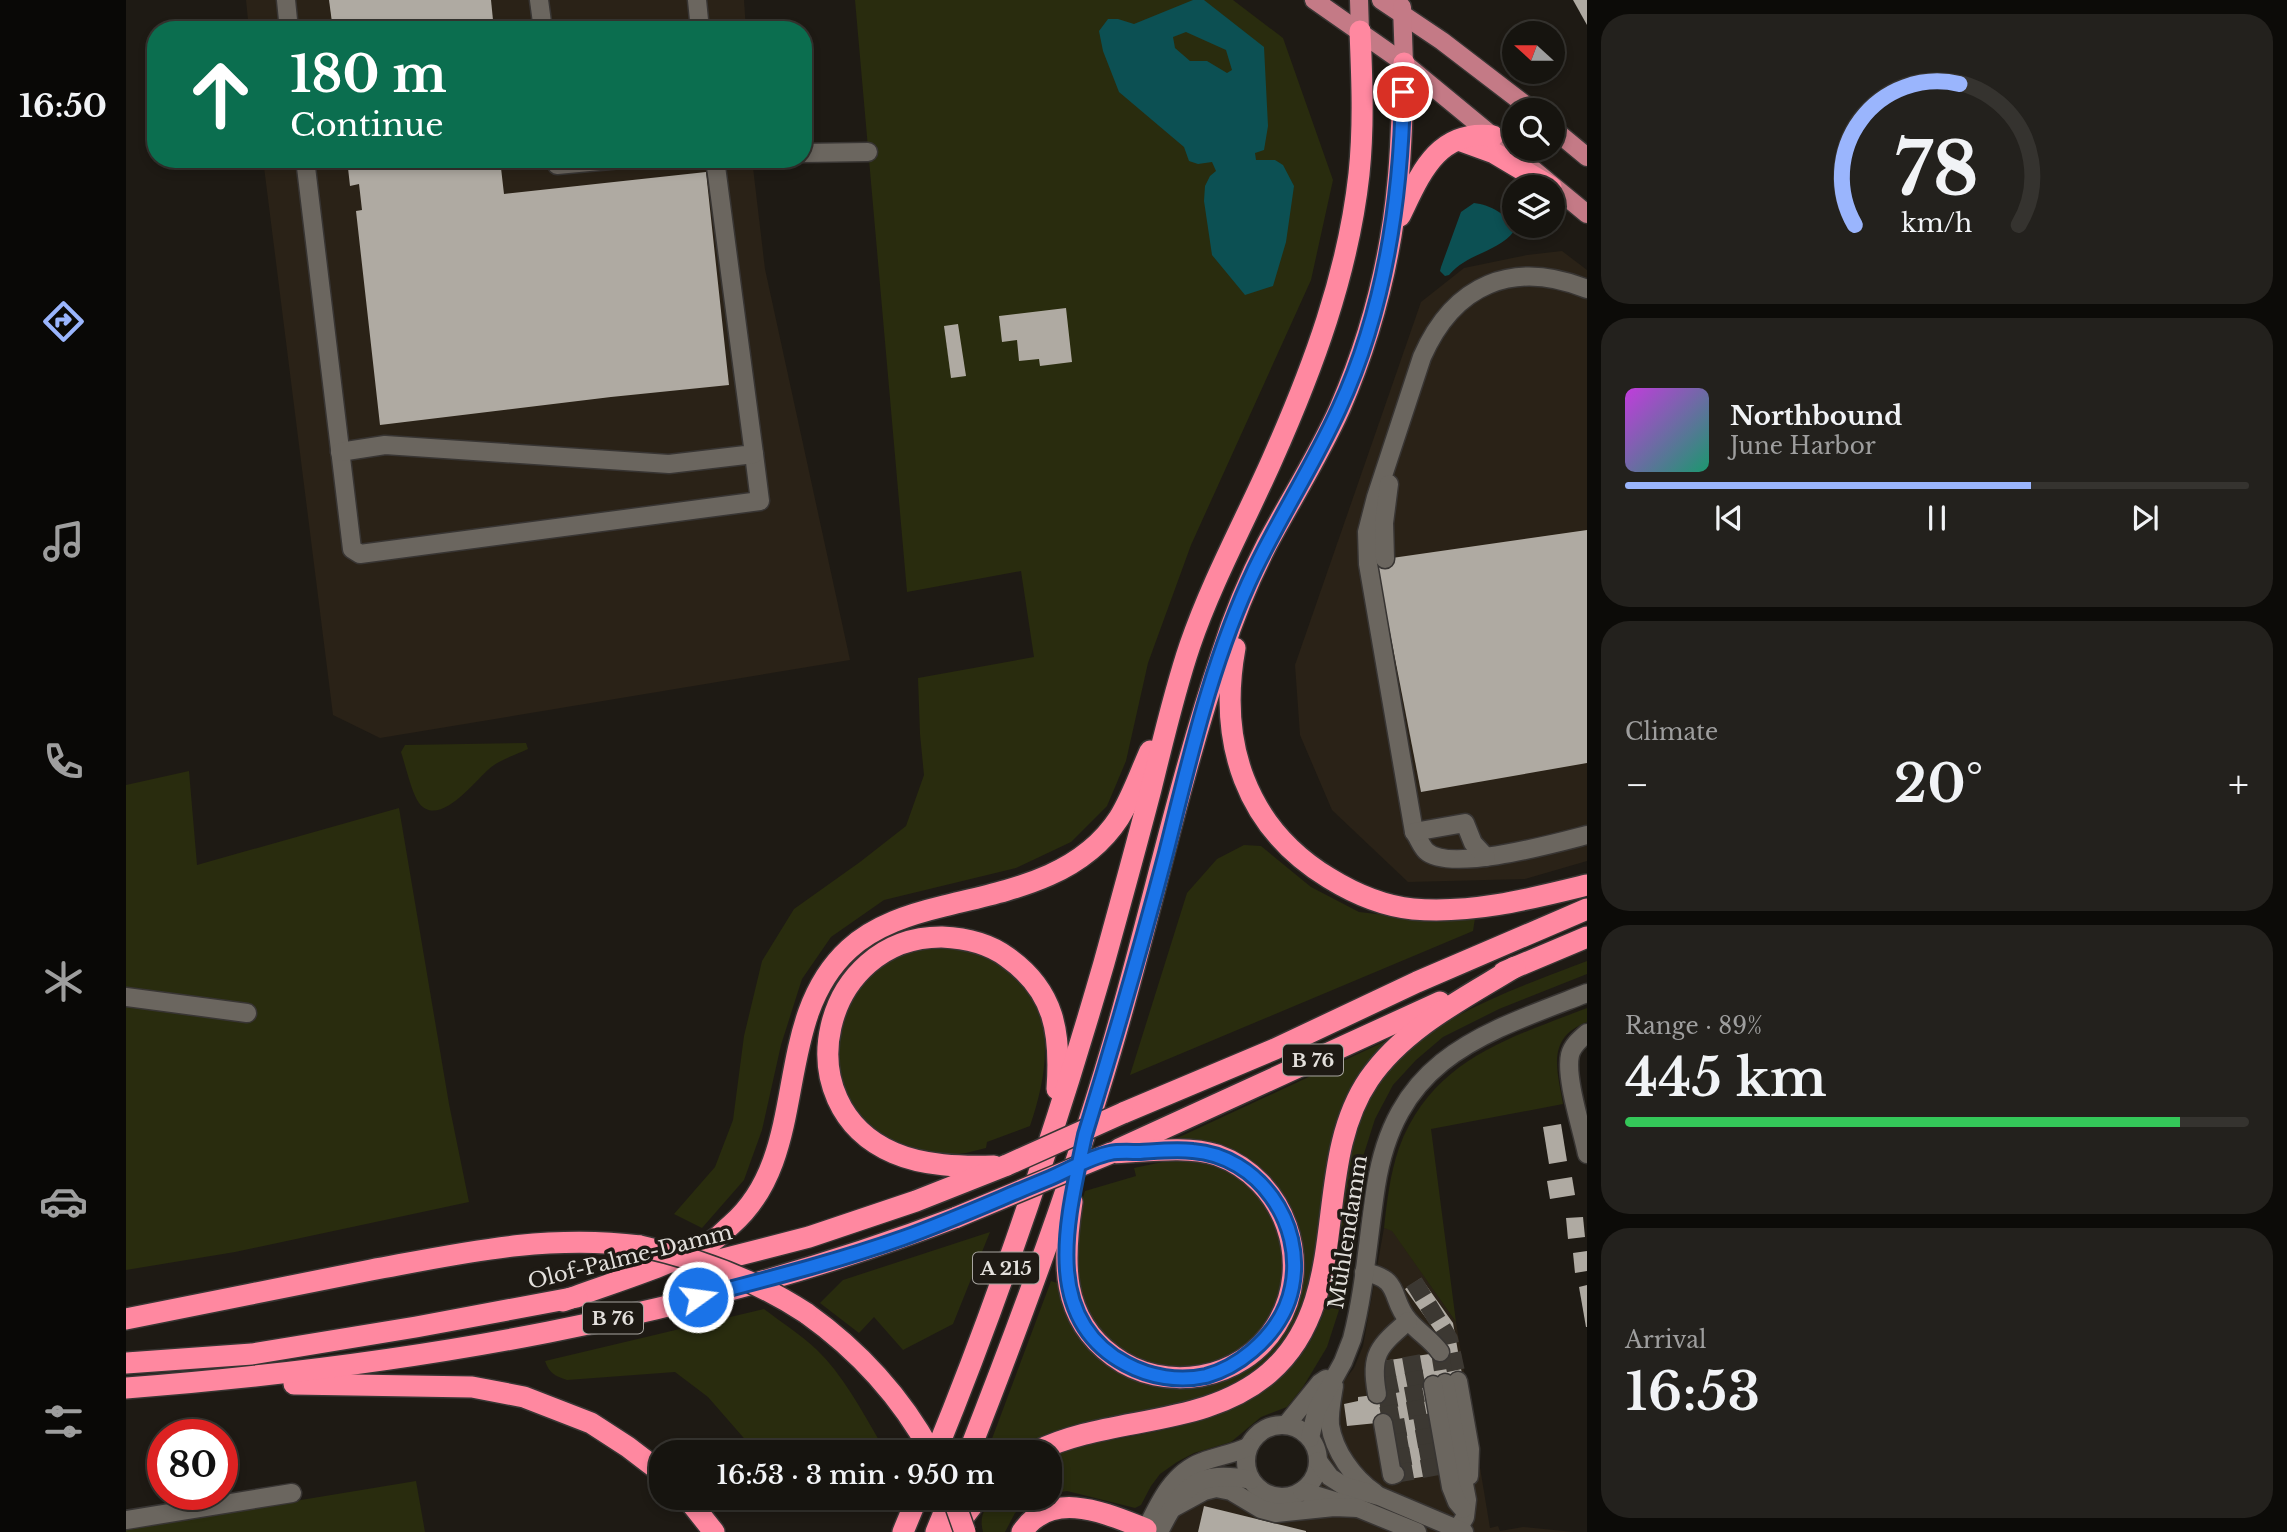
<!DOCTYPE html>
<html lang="en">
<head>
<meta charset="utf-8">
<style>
  :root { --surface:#16140f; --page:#23211d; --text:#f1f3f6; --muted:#9e9e9e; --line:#35332f; --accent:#9ab5fd }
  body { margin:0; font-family:"Libre Baskerville",serif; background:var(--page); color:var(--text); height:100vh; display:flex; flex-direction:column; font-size:26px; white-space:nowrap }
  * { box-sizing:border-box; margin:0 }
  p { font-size:23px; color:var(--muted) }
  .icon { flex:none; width:38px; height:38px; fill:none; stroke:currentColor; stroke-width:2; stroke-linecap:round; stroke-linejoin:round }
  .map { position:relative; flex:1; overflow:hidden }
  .sheet { display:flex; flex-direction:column; gap:14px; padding:14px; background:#0c0b08; width:700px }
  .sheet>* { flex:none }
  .guide { position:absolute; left:21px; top:21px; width:665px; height:147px; border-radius:28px; box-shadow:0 4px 10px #0003,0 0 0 2px var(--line); background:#0b6e4f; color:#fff; overflow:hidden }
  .needle { width:46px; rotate:291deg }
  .controls { position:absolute; left:1376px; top:21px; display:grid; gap:14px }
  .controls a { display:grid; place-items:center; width:63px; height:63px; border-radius:50%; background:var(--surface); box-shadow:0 4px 10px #0003,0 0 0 2px var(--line); font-size:35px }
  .speed { position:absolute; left:21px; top:1419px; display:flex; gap:14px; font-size:35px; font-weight:700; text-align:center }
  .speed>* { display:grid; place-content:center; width:91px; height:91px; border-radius:50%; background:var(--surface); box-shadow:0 4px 10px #0003,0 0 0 2px var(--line); line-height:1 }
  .speed .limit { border:10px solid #d22; background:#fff; color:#111 }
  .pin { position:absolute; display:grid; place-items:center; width:60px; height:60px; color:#fff; margin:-30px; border:4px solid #fff; border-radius:50%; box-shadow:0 2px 7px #0007 }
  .me { position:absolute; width:77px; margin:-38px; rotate:76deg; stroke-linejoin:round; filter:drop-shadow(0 0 5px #0008) }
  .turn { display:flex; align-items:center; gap:24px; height:147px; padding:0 28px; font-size:32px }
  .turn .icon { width:91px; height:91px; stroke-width:2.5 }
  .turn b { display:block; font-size:49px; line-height:60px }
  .big { font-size:52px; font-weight:600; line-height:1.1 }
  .sheet .tile { flex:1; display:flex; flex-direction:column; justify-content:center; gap:10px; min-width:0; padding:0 24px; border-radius:28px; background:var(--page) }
  .sheet .dial { align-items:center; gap:0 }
  .dial svg { height:182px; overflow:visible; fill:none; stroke:var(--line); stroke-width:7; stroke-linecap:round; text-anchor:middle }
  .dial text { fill:var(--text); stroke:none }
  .song { display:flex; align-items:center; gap:21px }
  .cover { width:84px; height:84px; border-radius:10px; background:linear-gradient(135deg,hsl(290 70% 55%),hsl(160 70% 35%)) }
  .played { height:7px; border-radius:4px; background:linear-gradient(90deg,var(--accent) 65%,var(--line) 65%) }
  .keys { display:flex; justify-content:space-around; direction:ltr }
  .heat { display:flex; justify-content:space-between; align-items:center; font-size:38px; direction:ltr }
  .charge { height:10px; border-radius:5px; background:linear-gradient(90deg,#34c759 89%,var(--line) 0) }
  .trip { position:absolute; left:523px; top:1440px; width:413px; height:70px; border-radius:28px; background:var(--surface); box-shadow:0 4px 10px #0003,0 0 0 2px var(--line); font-weight:600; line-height:70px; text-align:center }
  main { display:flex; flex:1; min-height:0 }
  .tab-bar { display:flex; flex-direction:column; width:126px; justify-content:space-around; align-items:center; background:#090806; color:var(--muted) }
  .tab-bar .icon { width:49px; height:49px }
  .tab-bar .current { color:var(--accent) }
  .tab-bar b { font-size:32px; color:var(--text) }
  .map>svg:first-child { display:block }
</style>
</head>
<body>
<main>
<nav class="tab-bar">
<b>16:50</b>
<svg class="icon current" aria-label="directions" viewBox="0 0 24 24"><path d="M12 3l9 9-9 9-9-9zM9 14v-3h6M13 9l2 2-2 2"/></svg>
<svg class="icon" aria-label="music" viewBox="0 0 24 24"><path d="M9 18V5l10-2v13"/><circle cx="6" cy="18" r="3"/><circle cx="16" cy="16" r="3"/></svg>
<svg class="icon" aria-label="phone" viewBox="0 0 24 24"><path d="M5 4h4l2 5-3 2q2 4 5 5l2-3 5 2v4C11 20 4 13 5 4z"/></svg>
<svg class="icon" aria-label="climate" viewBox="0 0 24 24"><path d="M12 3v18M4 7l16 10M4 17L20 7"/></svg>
<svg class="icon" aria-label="car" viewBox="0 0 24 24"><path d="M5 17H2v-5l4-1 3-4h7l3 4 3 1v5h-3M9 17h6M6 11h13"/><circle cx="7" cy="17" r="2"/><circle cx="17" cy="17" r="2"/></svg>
<svg class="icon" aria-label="filters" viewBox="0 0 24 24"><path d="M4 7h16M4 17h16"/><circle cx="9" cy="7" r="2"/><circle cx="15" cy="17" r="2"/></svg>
</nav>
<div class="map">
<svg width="1461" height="1532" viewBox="0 0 1461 1532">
  <rect width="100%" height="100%" fill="#1e1a14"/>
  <g fill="#2a2217">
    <polygon points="120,0 618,0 620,30 123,30"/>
    <polygon points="137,159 626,159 639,269 724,660 254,738 207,715"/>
    <polygon points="1436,251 1461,270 1461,861 1399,879 1282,882 1206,810 1174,735 1169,665 1295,302 1338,268 1401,255"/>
    <polygon points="1258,1228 1266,1230 1330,1322 1364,1528 1372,1526 1374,1531 1397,1527 1448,1532 1038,1532 1049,1510 1116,1485 1138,1499 1153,1503 1176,1498 1190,1484 1198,1460 1193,1437 1202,1401 1228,1368 1237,1346"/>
  </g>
  <g fill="#292c0e">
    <polygon points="729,0 1107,0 1157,38 1207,180 1185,280 1065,545 1022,663 1000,761 981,806 945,842 890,868 758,900 705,937 676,979 655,1045 636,1130 618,1180 576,1228 548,1214 589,1167 607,1120 618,1036 636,961 668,909 734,862 780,826 798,775 794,734 792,678 908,657 895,571 781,592"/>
    <path d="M400,743L402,749C389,755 373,760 363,769C349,781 313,829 293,803C286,794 279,764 275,752L279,745Z"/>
    <polygon points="63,771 71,865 273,808 323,1104 343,1202 109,1252 0,1270 0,785"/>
    <polygon points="1118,845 1135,846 1185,887 1233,912 1312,921 1349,918 1347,931 1004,1075 1061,893 1091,859"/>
    <path d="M798,946C812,946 828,945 841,948C849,949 858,956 866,959C933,994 925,1065 904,1126L861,1142L860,1148L840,1153L821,1155L779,1151L730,1116L714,1079L710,1034L726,995L759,960Z"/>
    <path d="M1461,961V974L1373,1009L1317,1037L1290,1060L1267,1085L1249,1119L1236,1160L1214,1307L1201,1347L1177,1387L1161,1407L1135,1417L1105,1442L1068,1453L1051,1462L1034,1474L1025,1486L1015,1505L1009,1508L941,1491L924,1494V1459L941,1449C1005,1434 1083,1429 1138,1391C1252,1312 1183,1168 1263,1069C1305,1016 1399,985 1461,961Z"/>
    <path d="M1461,1008V1022C1420,1038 1431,1069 1437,1104L1305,1129L1330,1322L1266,1231L1258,1228C1261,1201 1264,1174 1273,1148C1306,1060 1381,1039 1461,1008Z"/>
    <polygon points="1262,1040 1263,1042 1254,1052 1190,1266 1168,1331 1135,1369 1094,1393 903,1446 892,1452 861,1452 925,1281 934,1284 965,1347 1074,1385 1167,1306 1145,1186 1047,1140"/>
    <polygon points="1051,1159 1086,1162 1122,1183 1145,1210 1160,1263 1150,1308 1128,1341 1093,1363 1058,1371 1003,1359 964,1326 948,1285 955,1204 959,1191 1010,1176 1008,1168"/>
    <polygon points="864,1232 827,1324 777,1350 748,1317 733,1333 694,1303 717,1280"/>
    <path d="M638,1309C655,1322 674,1334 690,1349C717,1375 735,1409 754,1442L752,1452H728L725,1451L722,1452H630L582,1397L549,1372L441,1380C429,1376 423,1373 419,1361Z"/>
    <polygon points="290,1481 299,1532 0,1532 0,1529"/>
    <path d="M868,1498H911L889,1513L879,1532H857C853,1517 858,1508 868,1498Z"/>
  </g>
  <g fill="#0c5053" fill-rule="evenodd">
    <path d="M1067,0H1078L1138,47L1142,126L1138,150L1129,153L1130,160H1149L1157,165L1168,186L1160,242L1147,286L1119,295L1086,255L1078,201L1079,186L1084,176L1090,171L1086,162L1072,164L1063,161L1058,147L993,92L977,51L973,31L982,19H992L1008,24ZM1060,32L1100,50L1106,70L1101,73L1081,61H1064L1049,48L1047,37Z"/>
    <path d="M1348,203C1364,205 1383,214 1388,231C1373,252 1341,253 1323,275L1319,276L1314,271L1315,267L1335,212Z"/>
  </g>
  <g fill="#afaaa2">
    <polygon points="203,0 365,0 368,30 207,30"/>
    <polygon points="1447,0 1461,0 1461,25"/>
    <polygon points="221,159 383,159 383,167 375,168 378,194 580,172 603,385 485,397 254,425 230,211 236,210 233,184 224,186"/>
    <polygon points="940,308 946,362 914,366 913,359 893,361 891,340 876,342 873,316"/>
    <polygon points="832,324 840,376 825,378 818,326"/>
    <polygon points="1461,530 1461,763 1295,792 1251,566 1259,559"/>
    <polygon points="1435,1124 1441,1161 1423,1164 1417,1127"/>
    <polygon points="1446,1177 1449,1195 1424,1199 1421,1181"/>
    <polygon points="1457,1217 1459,1237 1442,1239 1440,1218"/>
    <polygon points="1461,1251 1461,1271 1449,1273 1447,1253"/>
    <polygon points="1295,1278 1327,1323 1337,1380 1315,1474 1270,1481 1261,1422 1221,1426 1218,1404 1232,1401 1232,1397 1255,1394 1250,1362 1317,1352 1315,1339 1279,1289"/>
    <polygon points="1461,1285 1461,1327 1460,1327 1453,1287"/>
    <polygon points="1078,1506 1180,1531 1180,1532 1072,1532"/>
  </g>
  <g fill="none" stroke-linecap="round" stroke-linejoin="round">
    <g stroke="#3c3832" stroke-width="18" stroke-dasharray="18 9" stroke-linecap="butt">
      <polyline points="1288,1282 1323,1339 1332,1381"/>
      <polyline points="1314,1352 1319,1383"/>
      <polyline points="1251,1371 1302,1362"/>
      <polyline points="1254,1387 1305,1377"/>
      <polyline points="1253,1401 1302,1392"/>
      <polyline points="1255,1416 1304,1407"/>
      <polyline points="1262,1430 1306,1422"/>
      <polyline points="1264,1444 1308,1436"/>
      <polyline points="1267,1459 1311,1451"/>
      <polyline points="1269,1474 1313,1466"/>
    </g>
    <defs>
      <g id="minor">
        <polyline points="160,0 163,30"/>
        <polyline points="413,0 417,30"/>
        <polyline points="571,0 574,30"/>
        <polyline points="677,153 742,152"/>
        <polyline points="179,159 226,549 234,554 634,501 628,454"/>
        <polyline points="431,159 431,165 495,159"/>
        <path d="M1461,289C1387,259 1328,284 1296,357L1250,497L1241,532L1242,564L1288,832C1292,837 1295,846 1300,851C1323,873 1430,843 1461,835"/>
        <polyline points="214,452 259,445 543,464 628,454 589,159"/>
        <polyline points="1259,559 1258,523 1263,484"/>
        <polyline points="1288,832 1339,823 1347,843 1360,857"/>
        <polyline points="0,997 121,1013"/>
        <path d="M1461,1033C1454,1039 1446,1046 1444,1055C1439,1078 1456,1129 1461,1154"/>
        <path d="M1238,1272C1277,1279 1263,1299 1283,1321C1292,1332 1306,1340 1314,1352"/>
        <polyline points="1332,1381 1344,1449 1343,1476"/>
        <polyline points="1319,1383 1341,1500 1339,1517 1330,1532"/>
        <polyline points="1307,1385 1325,1487 1331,1502 1337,1509"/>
        <path d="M1208,1386C1206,1398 1203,1412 1204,1425C1208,1451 1227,1478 1249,1493"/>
        <path d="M1251,1394C1244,1354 1252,1347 1282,1321"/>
        <polyline points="1257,1423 1266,1475 1269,1474"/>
        <circle cx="1156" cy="1461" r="36"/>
        <polyline points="1160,1425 1194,1383 1200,1379"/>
        <path d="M1184,1438L1191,1409L1217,1362L1226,1339C1239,1289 1242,1237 1250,1186C1270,1058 1355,1034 1461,993"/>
        <polyline points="1192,1461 1204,1477 1218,1486 1253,1496 1338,1532"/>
        <polyline points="1176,1491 1232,1508 1291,1532"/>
        <polyline points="1045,1509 1078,1491 1090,1488 1105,1491 1135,1509 1150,1513 1208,1507 1232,1508"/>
        <polyline points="0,1520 166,1493"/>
        <path d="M1019,1532C1032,1505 1046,1473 1076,1462C1091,1456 1107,1454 1122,1447"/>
        <path d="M1033,1532C1056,1486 1072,1469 1125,1480"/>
      </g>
      <g id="major">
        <polyline points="1188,0 1278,63 1461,214"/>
        <polyline points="1233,0 1234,31"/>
        <polyline points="1255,0 1316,41 1406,110"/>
        <polyline points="1276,7 1278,63"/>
        <polyline points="1426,128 1461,157"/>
      </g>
      <g id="highway">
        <polyline points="1335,141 1368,153 1425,187"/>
        <path d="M1274,216C1294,175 1311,129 1367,136"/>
        <path d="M1109,648C1092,742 1119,827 1203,878C1229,894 1257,906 1287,909C1346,914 1404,899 1461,885"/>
        <polyline points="1378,972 1461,937"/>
        <polyline points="997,1113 1149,1049 1291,982 1461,909"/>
        <polyline points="993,1149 1314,1002"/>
        <path d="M868,1166C835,1167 798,1166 768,1153C656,1105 696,936 816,937C839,938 862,943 881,957C929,991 935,1033 931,1089"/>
        <path d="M946,1202C937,1261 934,1317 987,1356C1038,1394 1116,1381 1150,1326C1189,1264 1159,1179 1091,1155C1061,1145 1016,1152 985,1153"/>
        <polyline points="570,1266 683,1237 790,1201 881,1165"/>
        <path d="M437,1301C484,1283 542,1267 585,1242C592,1238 598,1231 605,1225C687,1154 643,1022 723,949C749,925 785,914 818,906C883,890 954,878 993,818C1006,797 1014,773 1024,751"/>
        <path d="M680,1313C732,1350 775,1397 805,1452"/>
        <path d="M0,1319C82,1303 163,1286 245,1270C337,1253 419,1234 514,1246"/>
        <polyline points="0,1363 126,1354 290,1327 451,1297"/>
        <polyline points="168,1384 346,1387 398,1397 465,1423 502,1447 536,1473"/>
        <path d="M0,1388C283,1366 566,1318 831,1217"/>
        <path d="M810,1452C875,1293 930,1129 978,963C994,905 1010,847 1025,789C1037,741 1048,692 1064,645C1086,581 1119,521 1146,460C1187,368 1222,274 1233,174C1238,126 1236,79 1234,31"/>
        <path d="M843,1452C895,1320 945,1186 985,1050C1024,918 1052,783 1096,653C1108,615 1123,579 1141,544C1165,499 1193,455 1214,408C1245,336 1265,259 1272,181C1276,142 1276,102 1278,63"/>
        <path d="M909,1452C982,1415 1078,1429 1143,1373C1229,1299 1183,1167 1243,1079C1278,1028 1337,999 1389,967"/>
        <polyline points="561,1498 588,1532"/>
        <polyline points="777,1532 791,1498"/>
        <polyline points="810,1532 824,1498"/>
        <polyline points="826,1532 852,1498"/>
        <path d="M896,1532C926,1488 981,1514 1020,1529"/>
      </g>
    </defs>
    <use href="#minor" stroke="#383533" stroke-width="21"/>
    <use href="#major" stroke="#383533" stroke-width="21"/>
    <use href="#highway" stroke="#383533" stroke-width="24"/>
    <use href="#minor" stroke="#6b665f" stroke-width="18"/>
    <use href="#major" stroke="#c47a86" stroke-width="18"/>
    <use href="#highway" stroke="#ff88a0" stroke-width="21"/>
    <defs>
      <g id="highway-bridge">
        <polyline points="881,1165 997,1113"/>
        <polyline points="831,1217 985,1153"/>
        <path d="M514,1246C574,1259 628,1279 680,1313"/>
        <polyline points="827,1498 839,1532"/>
      </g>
    </defs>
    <use href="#highway-bridge" stroke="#383533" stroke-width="24" stroke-linecap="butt"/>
    <use href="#highway-bridge" stroke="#ff88a0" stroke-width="21"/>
  </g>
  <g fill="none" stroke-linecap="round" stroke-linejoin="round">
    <defs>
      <path id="route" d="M572,1297C641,1279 709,1262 777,1238C827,1220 875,1198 924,1178C943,1170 964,1157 984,1153C993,1151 1005,1152 1014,1152C1031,1151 1050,1149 1067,1151C1132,1156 1179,1223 1166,1287C1161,1313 1146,1334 1126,1351C1113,1362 1098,1371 1080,1376C1053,1382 1024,1377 1000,1364C912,1317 943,1213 959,1135C988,1041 1015,948 1040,853C1064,758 1086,659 1129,569C1155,515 1188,464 1213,409C1259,310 1275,201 1277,92"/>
    </defs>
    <use href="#route" stroke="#114b97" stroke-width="18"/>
    <use href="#route" stroke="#1a73e8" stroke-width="12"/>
  </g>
  <g text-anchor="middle" stroke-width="7" stroke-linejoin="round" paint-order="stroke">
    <g fill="#1e1a14" stroke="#a8a5a0" stroke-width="2">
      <rect x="1157" y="1044.5" width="60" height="31" rx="5"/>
      <rect x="847" y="1252.5" width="66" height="31" rx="5"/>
      <rect x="457" y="1302.5" width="60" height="31" rx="5"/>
    </g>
    <g font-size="19" font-weight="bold" fill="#e3e0dc">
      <text x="1187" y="1067">B 76</text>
      <text x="880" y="1275">A 215</text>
      <text x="487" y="1325">B 76</text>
    </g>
    <g font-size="21" fill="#e3e0dc" stroke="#1e1a14">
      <text transform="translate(1222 1232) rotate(-81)" y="7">Mühlendamm</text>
      <text transform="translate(504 1257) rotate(-14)" y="7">Olof-Palme-Damm</text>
    </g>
  </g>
</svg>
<div class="controls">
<a><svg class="needle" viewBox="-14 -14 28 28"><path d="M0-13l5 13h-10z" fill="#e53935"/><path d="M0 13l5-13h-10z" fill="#9e9e9e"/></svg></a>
<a><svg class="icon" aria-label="search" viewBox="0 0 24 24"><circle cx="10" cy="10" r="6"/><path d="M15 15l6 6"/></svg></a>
<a><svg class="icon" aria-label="layers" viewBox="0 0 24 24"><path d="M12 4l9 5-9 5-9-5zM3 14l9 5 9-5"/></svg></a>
</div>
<div class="speed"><div class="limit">80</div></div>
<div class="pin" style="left:1277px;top:92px;background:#d93025"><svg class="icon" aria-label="arrive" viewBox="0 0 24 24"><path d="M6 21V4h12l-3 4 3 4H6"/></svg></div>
<svg class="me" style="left:572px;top:1297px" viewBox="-20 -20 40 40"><circle r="17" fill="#1a73e8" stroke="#fff" stroke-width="3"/><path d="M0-11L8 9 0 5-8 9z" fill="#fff"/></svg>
<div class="trip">16:53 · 3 min · 950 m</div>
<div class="guide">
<div class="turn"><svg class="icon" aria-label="ahead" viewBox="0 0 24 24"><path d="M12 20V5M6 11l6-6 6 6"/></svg><div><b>180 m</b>Continue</div></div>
</div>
</div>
<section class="sheet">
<div class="tile dial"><svg viewBox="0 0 100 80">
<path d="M14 69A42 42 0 1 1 86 69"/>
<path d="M14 69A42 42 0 0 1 60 7" stroke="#9ab5fd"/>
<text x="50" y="56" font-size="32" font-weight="700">78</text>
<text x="50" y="72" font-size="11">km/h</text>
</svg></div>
<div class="tile">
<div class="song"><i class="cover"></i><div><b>Northbound</b><p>June Harbor</p></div></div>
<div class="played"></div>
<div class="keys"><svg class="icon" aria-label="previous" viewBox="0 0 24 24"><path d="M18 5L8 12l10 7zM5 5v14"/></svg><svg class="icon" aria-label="pause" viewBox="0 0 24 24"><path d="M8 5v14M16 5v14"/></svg><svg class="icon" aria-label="next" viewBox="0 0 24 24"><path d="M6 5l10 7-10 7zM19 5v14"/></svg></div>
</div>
<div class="tile"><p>Climate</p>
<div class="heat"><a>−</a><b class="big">20°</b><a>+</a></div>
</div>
<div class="tile"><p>Range · 89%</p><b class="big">445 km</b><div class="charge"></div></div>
<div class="tile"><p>Arrival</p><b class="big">16:53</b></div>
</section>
</main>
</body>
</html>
